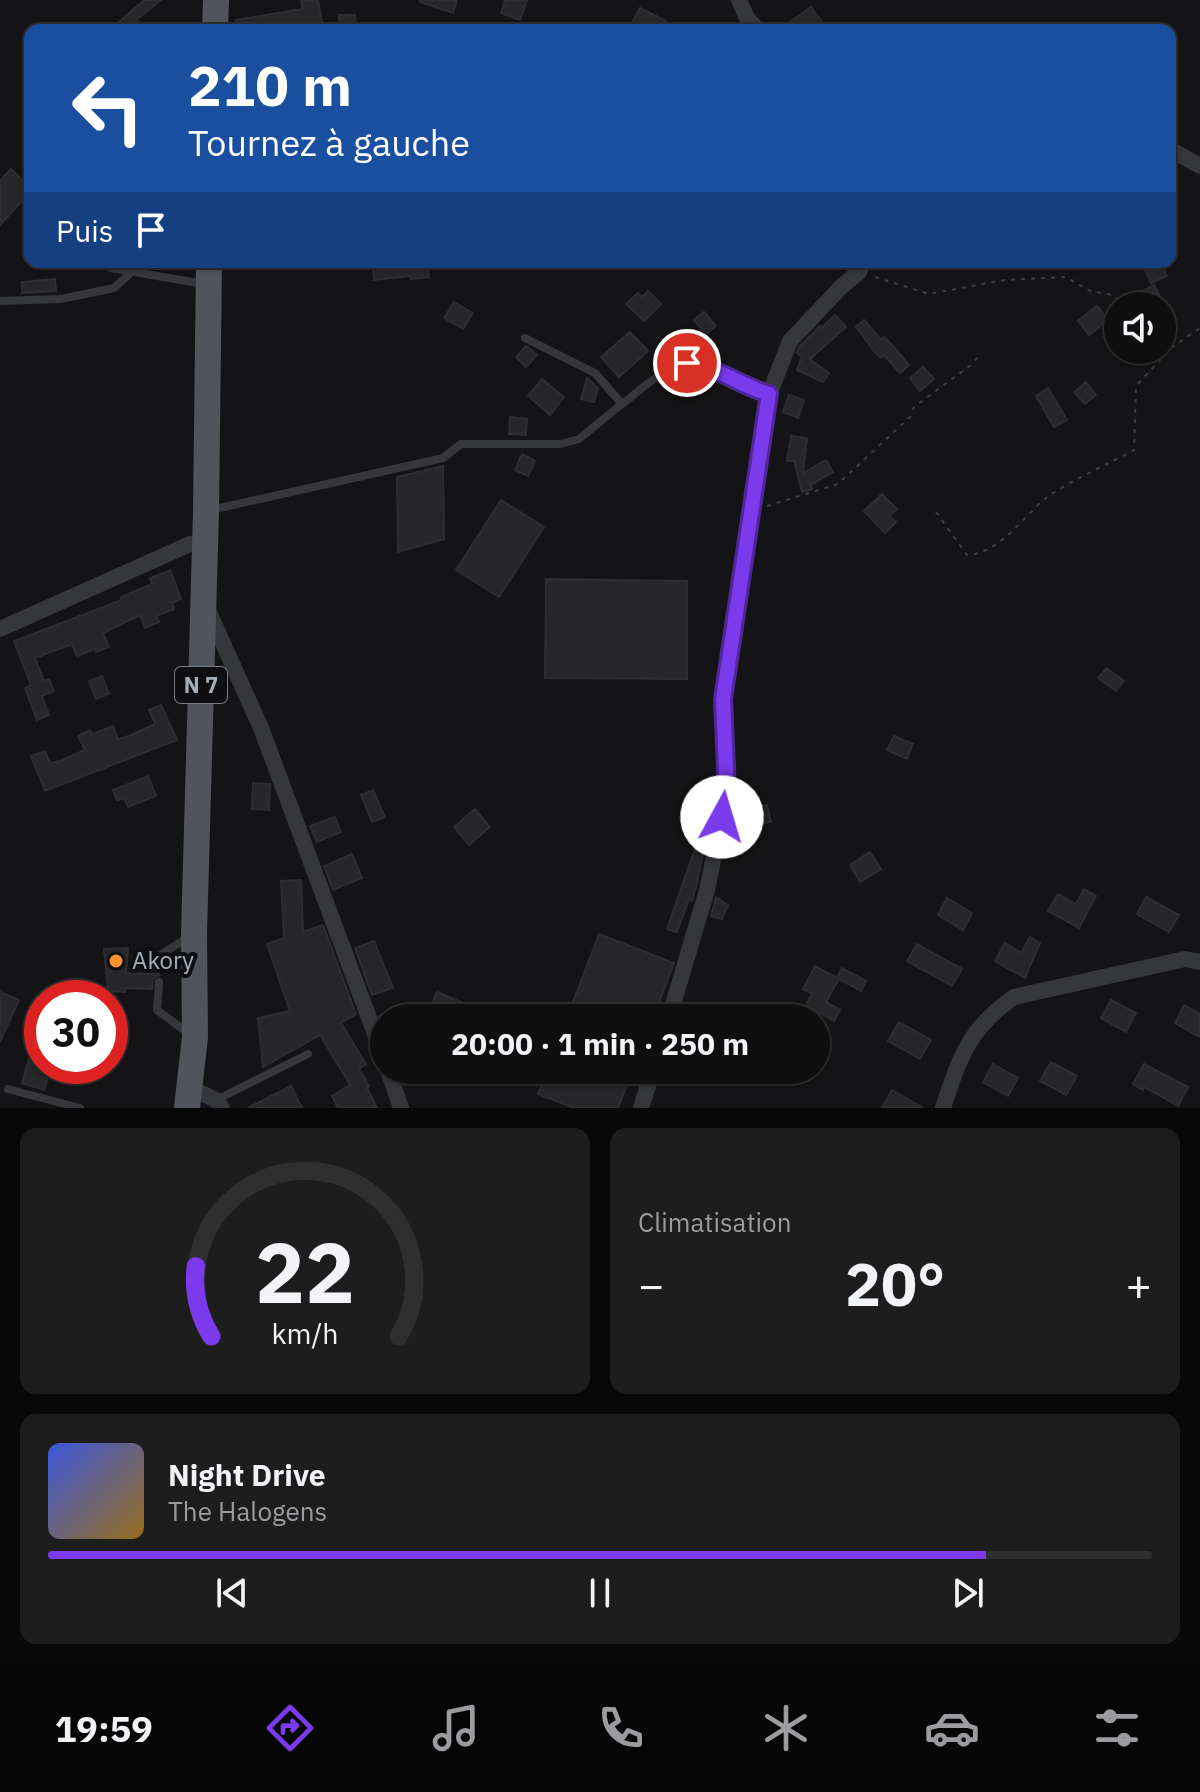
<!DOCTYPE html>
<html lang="fr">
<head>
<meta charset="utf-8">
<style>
  :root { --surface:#0f0f10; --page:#1d1d1e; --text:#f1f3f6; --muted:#9b9c9f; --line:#2f2f30; --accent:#7c3aed }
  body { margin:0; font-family:"IBM Plex Sans",sans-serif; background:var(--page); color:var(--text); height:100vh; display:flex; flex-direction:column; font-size:30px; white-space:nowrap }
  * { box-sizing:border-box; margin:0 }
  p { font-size:26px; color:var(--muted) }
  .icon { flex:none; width:44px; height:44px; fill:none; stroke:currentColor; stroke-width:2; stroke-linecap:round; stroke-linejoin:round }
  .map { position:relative; height:1108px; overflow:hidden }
  .details { display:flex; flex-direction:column; gap:20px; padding:20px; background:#080809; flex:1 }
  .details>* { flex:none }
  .banner { position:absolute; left:24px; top:24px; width:1152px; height:244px; border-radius:16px; box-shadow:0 2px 6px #0004,0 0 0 2px var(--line); background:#1a4fa0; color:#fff; overflow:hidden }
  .fabs { position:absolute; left:1104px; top:292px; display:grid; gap:16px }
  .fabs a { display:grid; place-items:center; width:72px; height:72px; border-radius:50%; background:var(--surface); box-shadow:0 2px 6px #0004,0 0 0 2px var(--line); font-size:40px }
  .speed { position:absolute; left:24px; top:980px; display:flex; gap:16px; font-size:40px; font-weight:700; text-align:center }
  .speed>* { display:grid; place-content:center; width:104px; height:104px; border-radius:50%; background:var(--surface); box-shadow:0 2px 6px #0004,0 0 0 2px var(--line); line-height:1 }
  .speed .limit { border:12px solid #d22; background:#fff; color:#111 }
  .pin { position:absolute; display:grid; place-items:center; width:68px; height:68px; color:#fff; margin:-34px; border:4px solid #fff; border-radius:50%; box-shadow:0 2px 8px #0007 }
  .me { position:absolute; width:88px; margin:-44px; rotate:6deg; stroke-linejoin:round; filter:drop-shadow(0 0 6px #0008) }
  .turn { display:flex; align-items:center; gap:28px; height:168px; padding:0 32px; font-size:36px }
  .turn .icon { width:104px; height:104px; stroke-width:2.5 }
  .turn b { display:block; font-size:56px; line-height:68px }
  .then { display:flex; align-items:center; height:76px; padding:0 32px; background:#0003; gap:16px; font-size:30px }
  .big { font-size:60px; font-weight:700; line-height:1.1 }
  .details .widget { flex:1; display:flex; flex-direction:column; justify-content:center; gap:12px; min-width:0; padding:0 28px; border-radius:16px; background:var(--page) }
  .details .dial { align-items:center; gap:0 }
  .dial svg { height:208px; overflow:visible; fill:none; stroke:var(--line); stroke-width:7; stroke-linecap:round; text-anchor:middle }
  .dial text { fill:var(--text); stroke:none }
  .song { display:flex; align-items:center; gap:24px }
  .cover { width:96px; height:96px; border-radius:12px; background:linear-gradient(135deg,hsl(230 70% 55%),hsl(40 70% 35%)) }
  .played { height:8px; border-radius:4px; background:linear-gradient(90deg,var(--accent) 85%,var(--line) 85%) }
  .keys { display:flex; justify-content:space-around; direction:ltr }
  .heat { display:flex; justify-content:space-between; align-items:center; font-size:44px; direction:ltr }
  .details .tiles { flex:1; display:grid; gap:20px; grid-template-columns:1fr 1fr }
  .widget:last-child { grid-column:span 2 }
  .trip { position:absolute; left:370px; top:1004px; width:460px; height:80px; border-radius:40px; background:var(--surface); box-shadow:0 2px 6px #0004,0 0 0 2px var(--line); font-weight:700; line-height:80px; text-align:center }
  .tabs { display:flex; height:128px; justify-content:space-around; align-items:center; background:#060606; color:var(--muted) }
  .tabs .icon { width:56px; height:56px }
  .tabs .current { color:var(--accent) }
  .tabs b { font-size:36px; color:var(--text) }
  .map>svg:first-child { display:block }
</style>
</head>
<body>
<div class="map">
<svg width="1200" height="1108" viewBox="0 0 1200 1108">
  <rect width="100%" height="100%" fill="#141416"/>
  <g fill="#27272a" stroke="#2e2e32" stroke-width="2">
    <polygon points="144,0 161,0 136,20 139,22 129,30 110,30"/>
    <polygon points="318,0 322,22 292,28 292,30 238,30 236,20 302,9 301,1"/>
    <polygon points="420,0 457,0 453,13 420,2"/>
    <polygon points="505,0 527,0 520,20 501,13"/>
    <polygon points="811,7 828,30 779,30"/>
    <polygon points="640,8 666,21 662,30 628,30"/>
    <polygon points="339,15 355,15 356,30 340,30"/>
    <polygon points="11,169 30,187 30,192 0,225 0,181"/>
    <polygon points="372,262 427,262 429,277 411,279 411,276 374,280"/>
    <polygon points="1156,262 1161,262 1167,276 1151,283 1144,267"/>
    <polygon points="55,279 56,291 22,293 22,282"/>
    <polygon points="1154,285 1165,306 1149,306 1141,292"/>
    <polygon points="648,291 661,304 644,321 626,304 638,293 642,297"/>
    <polygon points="454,302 473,313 463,329 444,318"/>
    <polygon points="1097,306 1108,320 1089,335 1078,321"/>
    <polygon points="704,312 716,326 706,334 694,320"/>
    <polygon points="835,315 846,327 810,359 829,373 823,382 797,370 802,357 797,353 799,347 820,326 821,328"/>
    <polygon points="864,320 881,340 884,337 893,346 909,365 900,373 884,355 881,358 874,351 856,327"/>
    <polygon points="630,332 648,351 619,377 601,357"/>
    <polygon points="526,346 537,355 526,367 516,357"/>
    <polygon points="923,367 934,379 920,391 910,378"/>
    <polygon points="587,378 598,388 594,402 581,399"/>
    <polygon points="542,379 564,397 550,415 528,396"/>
    <polygon points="1086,382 1096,395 1085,404 1074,392"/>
    <polygon points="1048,388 1067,420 1054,427 1036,396"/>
    <polygon points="789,395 804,400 798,418 783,412"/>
    <polygon points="510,417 527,419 526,435 509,434"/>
    <polygon points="791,436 807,438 803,473 826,460 833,472 811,485 812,489 802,492 794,461 787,461"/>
    <polygon points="522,454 535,461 528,476 515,470"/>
    <polygon points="443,466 444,539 398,552 397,477"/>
    <polygon points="882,494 897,509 889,516 896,522 885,533 864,511"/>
    <polygon points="501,500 544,527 499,597 456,570"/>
    <polygon points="170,570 181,599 172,603 174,609 156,616 159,622 145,628 140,615 103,633 109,647 96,652 95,649 77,656 72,644 35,658 44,681 49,679 54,691 42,696 49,715 37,720 25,688 31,685 14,641 122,600 121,597 152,584 150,578"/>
    <polygon points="546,579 687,581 687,679 545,678"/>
    <polygon points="1106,668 1124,681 1116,691 1098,678"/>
    <polygon points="102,676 109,694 96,699 89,681"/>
    <polygon points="161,705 177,740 45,791 31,756 45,751 50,763 60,761 85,750 78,736 90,730 92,734 113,726 118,739 129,736 155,724 149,710"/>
    <polygon points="894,736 913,744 907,759 887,750"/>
    <polygon points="148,776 156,796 128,807 124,798 117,800 113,790"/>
    <polygon points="253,783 270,784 269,810 252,809"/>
    <polygon points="373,790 385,817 372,822 361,795"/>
    <polygon points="767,805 771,822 751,826 748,808"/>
    <polygon points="475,809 490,827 469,845 454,827"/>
    <polygon points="335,817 341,832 317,842 310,826"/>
    <polygon points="706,817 710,819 696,887 692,901 689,899 677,932 667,929"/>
    <polygon points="870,852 881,869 860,882 850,865"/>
    <polygon points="352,854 362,878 333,890 324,866"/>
    <polygon points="301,880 303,932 323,925 356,1014 341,1023 366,1064 359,1069 369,1086 367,1088 377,1108 338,1108 332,1096 350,1085 320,1035 263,1067 258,1018 290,1011 267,944 284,938 281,881"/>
    <polygon points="1084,889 1096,896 1079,928 1048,911 1058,894 1076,904"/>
    <polygon points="716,897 728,905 722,919 711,916"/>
    <polygon points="1146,897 1179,915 1169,932 1137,914"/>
    <polygon points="947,898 972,913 963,930 938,915"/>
    <polygon points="599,934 674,963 653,1018 567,1018"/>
    <polygon points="1030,937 1040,943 1025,978 995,961 1005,943 1021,953"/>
    <polygon points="374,941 393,988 372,995 355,948"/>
    <polygon points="917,944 962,969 952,986 907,961"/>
    <polygon points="128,948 126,973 159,974 160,975 153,979 152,989 125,988 125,992 108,991 104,949"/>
    <polygon points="815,966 837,978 842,968 866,981 861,991 839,979 826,1002 840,1010 834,1021 806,1005 812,994 803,989"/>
    <polygon points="0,992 19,1000 0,1042"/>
    <polygon points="437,992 499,1018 426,1018"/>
    <polygon points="1111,1000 1136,1013 1126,1032 1101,1018"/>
    <polygon points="1184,1005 1200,1014 1200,1037 1175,1023"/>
    <polygon points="899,1022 931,1040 920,1059 888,1041"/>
    <polygon points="39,1025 42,1025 42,1066 51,1066 44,1090 22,1083"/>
    <polygon points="1051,1062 1077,1076 1066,1095 1040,1081"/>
    <polygon points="993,1064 1018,1078 1008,1096 983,1082"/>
    <polygon points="1144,1064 1188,1087 1178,1106 1144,1087 1143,1090 1133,1084"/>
    <polygon points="548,1070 633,1070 618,1108 574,1108 538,1094"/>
    <polygon points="291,1086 302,1108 248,1108"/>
    <polygon points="892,1090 923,1108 882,1108"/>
  </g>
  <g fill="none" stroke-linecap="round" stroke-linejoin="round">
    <g stroke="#3b3e42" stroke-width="2" stroke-dasharray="4 6" stroke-linecap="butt">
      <polyline points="875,277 929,294 1005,280 1066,277 1090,291 1112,295 1125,306"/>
      <polyline points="1162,342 1172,347 1200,328"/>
      <polyline points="767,506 838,484 910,417 914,407 971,365 981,353"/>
      <path d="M936,512L967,555C999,554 1024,516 1046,498C1067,482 1109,464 1134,450L1136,386L1172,347"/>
    </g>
    <g stroke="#35373b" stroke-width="8">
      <polyline points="111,268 204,284"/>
      <polyline points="0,301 61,299 114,288 133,271"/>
      <path d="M525,338L595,373L622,404C644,388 675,354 705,366C727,375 746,388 769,394"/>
      <polyline points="211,510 443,458 461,444 561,444 579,439 622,404"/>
      <polyline points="159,965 159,956 190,936"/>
      <polyline points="159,982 157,1010 188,1033"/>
      <polyline points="8,1089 80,1108"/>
      <polyline points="216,1100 308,1054"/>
    </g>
    <g stroke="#35373b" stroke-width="16">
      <polyline points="739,0 747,18 758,30"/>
      <polyline points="1170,149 1200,166"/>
      <polyline points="208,610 261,728 384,1058"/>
      <polyline points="0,629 190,544 204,543"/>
      <polyline points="669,1018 707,890 727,792 723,699 767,400 790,341 841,287 859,272 864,262"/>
      <polyline points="388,1070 401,1108"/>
      <polyline points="189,1087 216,1100 222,1108"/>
      <polyline points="641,1108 653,1070"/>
      <path d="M943,1108C959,1058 970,1027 1014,997L1185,959L1200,962"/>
    </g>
    <g stroke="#51545a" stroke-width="26">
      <polyline points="215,30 216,0"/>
      <polyline points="187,1108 195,1037 194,934 206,511 209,262"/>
    </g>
  </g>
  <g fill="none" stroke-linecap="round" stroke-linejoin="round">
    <defs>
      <path id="route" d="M687,363C716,366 741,386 769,394L723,699L727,792L722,817"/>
    </defs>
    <use href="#route" stroke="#51269a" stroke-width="20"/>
    <use href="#route" stroke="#7c3aed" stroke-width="14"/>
  </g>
  <circle fill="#f99329" stroke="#0f0f11" stroke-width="3" cx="116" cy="961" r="8"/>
  <g text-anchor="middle" stroke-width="8" stroke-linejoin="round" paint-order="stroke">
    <rect fill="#0f0f11" stroke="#787e85" stroke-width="2" x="175" y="667" width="52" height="36" rx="6"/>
    <g font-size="22" font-weight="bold" fill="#a5adb7">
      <text x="201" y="693">N 7</text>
    </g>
    <g font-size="24" fill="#a5adb7" stroke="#0f0f11" text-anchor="start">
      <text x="132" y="969">Akory</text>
    </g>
  </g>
</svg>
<div class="fabs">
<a><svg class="icon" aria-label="sound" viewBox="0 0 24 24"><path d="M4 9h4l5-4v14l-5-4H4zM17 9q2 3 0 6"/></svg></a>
</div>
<div class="speed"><div class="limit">30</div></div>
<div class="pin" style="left:687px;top:363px;background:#d93025"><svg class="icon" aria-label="arrive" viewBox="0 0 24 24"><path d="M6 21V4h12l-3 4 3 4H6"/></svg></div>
<svg class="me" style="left:722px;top:817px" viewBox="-20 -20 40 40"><circle r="19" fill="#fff"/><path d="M0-13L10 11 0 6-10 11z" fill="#7c3aed"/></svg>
<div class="trip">20:00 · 1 min · 250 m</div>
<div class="banner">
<div class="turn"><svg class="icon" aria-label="left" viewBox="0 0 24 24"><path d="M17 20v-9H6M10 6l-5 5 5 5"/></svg><div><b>210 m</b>Tournez à gauche</div></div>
<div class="then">Puis<svg class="icon" aria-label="arrive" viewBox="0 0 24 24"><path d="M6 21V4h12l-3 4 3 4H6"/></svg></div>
</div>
</div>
<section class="details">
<div class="tiles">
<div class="widget dial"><svg viewBox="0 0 100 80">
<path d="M14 69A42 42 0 1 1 86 69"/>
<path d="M14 69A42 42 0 0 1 8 42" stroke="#7c3aed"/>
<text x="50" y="56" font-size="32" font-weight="700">22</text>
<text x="50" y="72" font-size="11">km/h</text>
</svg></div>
<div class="widget"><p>Climatisation</p>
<div class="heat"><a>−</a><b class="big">20°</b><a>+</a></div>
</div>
<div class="widget">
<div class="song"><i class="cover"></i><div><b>Night Drive</b><p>The Halogens</p></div></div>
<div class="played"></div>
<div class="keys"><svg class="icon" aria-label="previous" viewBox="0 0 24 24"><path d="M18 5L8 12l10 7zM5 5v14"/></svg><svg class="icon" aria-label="pause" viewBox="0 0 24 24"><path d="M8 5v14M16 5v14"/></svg><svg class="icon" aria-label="next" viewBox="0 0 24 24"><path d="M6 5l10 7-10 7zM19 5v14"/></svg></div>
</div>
</div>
</section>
<nav class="tabs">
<b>19:59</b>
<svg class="icon current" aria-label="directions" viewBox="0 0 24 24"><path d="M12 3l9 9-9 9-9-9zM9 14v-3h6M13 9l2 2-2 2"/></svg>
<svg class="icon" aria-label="music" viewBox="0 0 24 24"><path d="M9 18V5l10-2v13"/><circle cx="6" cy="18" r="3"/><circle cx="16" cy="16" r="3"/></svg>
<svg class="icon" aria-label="phone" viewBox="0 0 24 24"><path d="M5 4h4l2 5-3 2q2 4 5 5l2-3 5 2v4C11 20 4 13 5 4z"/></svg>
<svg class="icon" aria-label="climate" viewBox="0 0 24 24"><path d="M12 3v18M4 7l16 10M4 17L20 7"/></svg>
<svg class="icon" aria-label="car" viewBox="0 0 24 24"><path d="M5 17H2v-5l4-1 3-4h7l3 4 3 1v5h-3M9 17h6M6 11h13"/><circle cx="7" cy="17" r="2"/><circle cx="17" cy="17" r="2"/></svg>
<svg class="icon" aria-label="filters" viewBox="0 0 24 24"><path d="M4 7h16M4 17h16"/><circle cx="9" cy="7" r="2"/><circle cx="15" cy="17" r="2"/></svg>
</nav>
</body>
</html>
